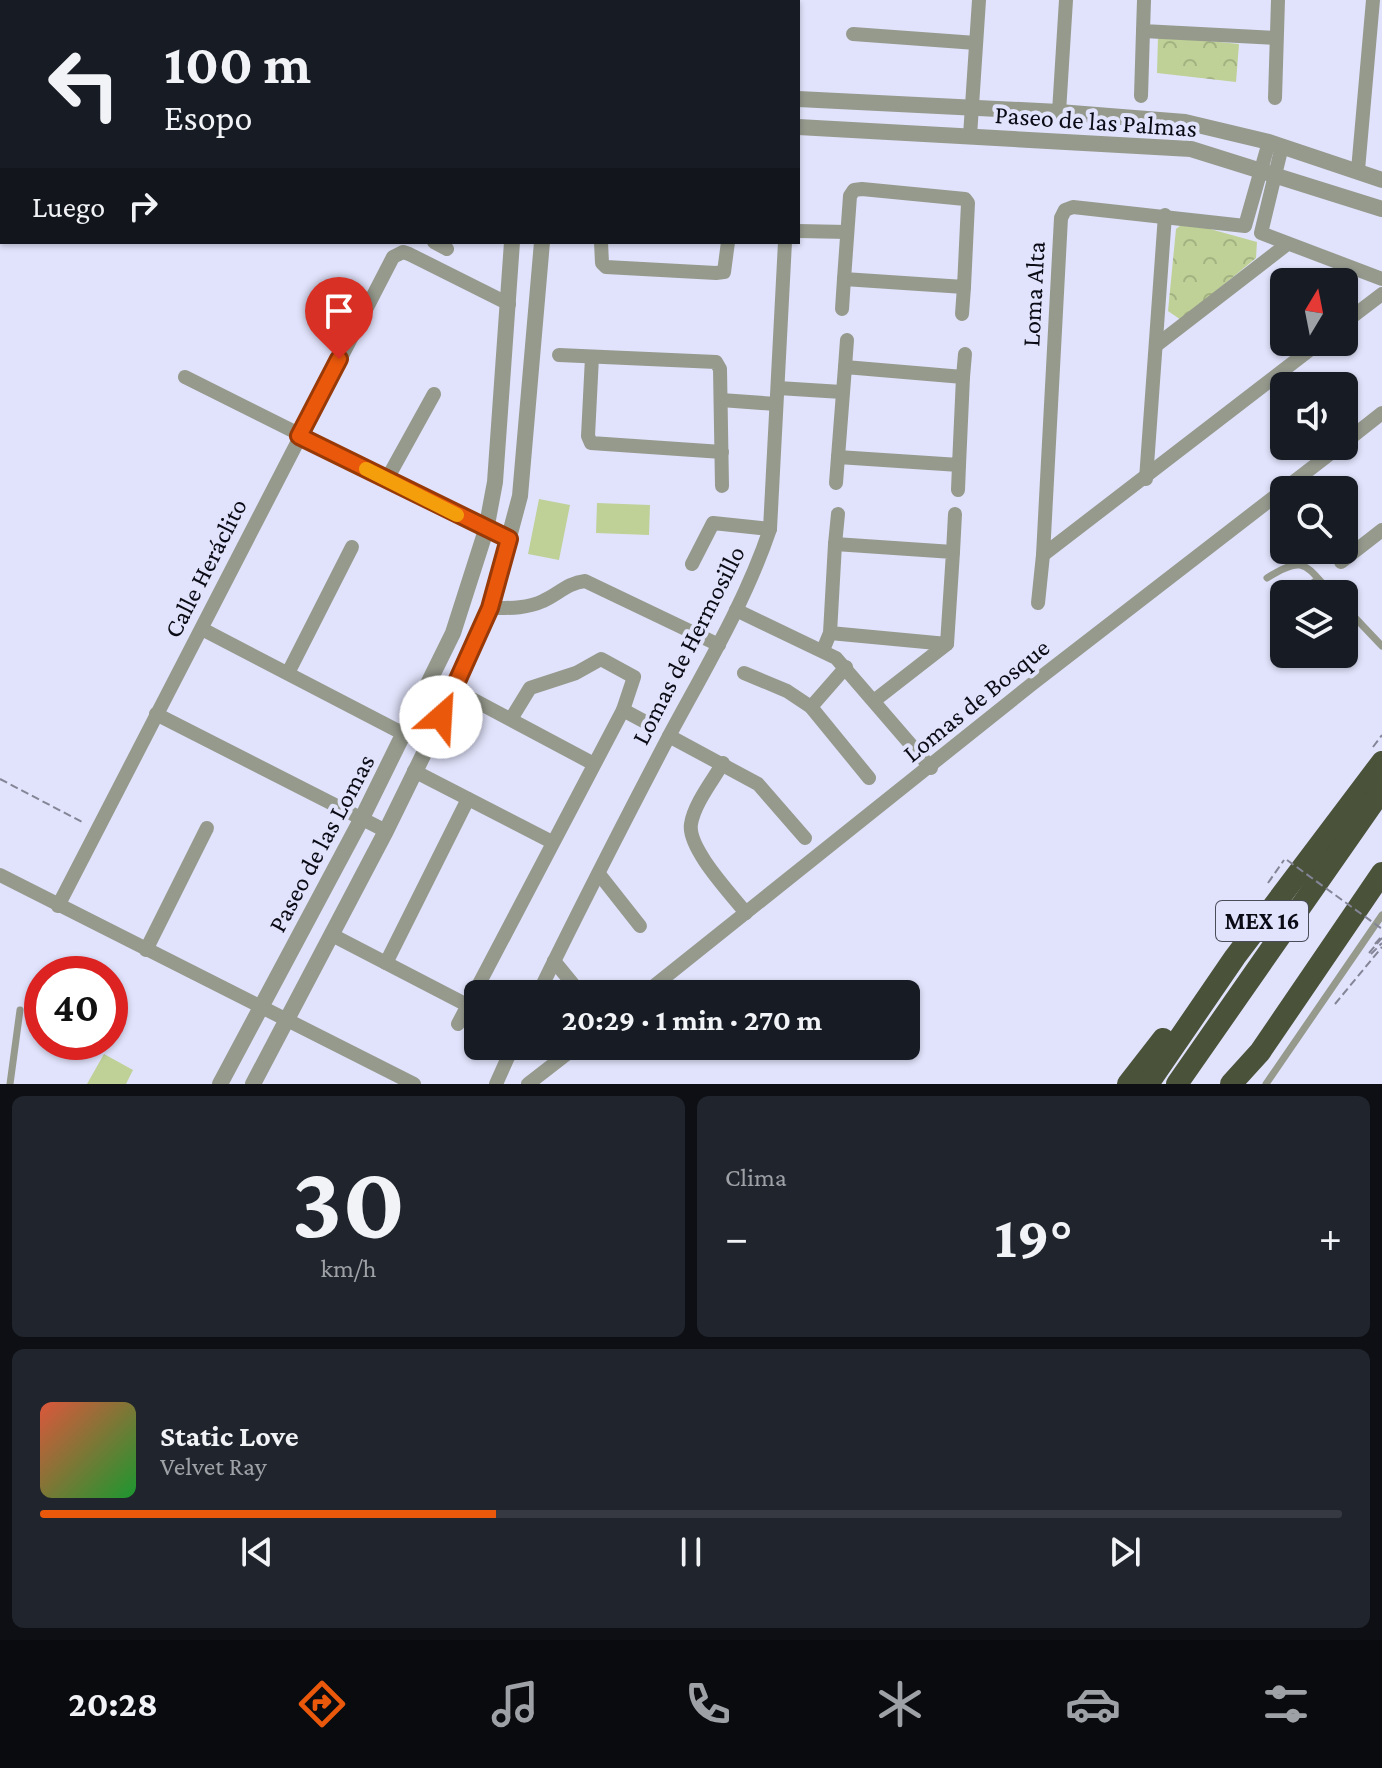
<!DOCTYPE html>
<html lang="es">
<head>
<meta charset="utf-8">
<style>
  :root { --surface:#171b24; --page:#20242c; --text:#f1f3f6; --muted:#9ea1a6; --line:#363941; --accent:#ea580c }
  body { margin:0; font-family:"Crimson Pro",serif; background:var(--page); color:var(--text); height:100vh; display:flex; flex-direction:column; font-size:30px; white-space:nowrap }
  * { box-sizing:border-box; margin:0 }
  p { font-size:26px; color:var(--muted) }
  .icon { flex:none; width:44px; height:44px; fill:none; stroke:currentColor; stroke-width:2; stroke-linecap:round; stroke-linejoin:round }
  .map { position:relative; height:1084px; overflow:hidden }
  .drawer { display:flex; flex-direction:column; gap:12px; padding:12px; background:#0d0f14; flex:1 }
  .drawer>* { flex:none }
  .top-card { position:absolute; left:0px; top:0px; width:800px; height:244px; box-shadow:0 2px 6px #0004; background:#171b24; color:var(--text); overflow:hidden }
  .needle { width:52px; rotate:10deg }
  .fabs { position:absolute; left:1270px; top:268px; display:grid; gap:16px }
  .fabs a { display:grid; place-items:center; width:88px; height:88px; border-radius:12px; background:var(--surface); box-shadow:0 2px 6px #0004; font-size:40px }
  .speed { position:absolute; left:24px; top:956px; display:flex; gap:16px; font-size:40px; font-weight:700; text-align:center }
  .speed>* { display:grid; place-content:center; width:104px; height:104px; border-radius:50%; background:var(--surface); box-shadow:0 2px 6px #0004; line-height:1 }
  .speed .limit { border:12px solid #d22; background:#fff; color:#111 }
  .pin { position:absolute; display:grid; place-items:center; width:68px; height:68px; color:#fff; margin:-82px -34px; border-radius:50% 50% 50% 0; rotate:-45deg; box-shadow:0 0 8px #0007 }
  .pin .icon { rotate:45deg }
  .me { position:absolute; width:88px; margin:-44px; rotate:26deg; stroke-linejoin:round; filter:drop-shadow(0 0 6px #0008) }
  .turn { display:flex; align-items:center; gap:28px; height:168px; padding:0 32px; font-size:36px }
  .turn .icon { width:104px; height:104px; stroke-width:2.5 }
  .turn b { display:block; font-size:56px; line-height:68px }
  .then { display:flex; align-items:center; height:76px; padding:0 32px; background:#0003; gap:16px; font-size:30px }
  .big { font-size:60px; font-weight:700; line-height:1.1 }
  .drawer .card { flex:1; display:flex; flex-direction:column; justify-content:center; gap:12px; min-width:0; padding:0 28px; border-radius:12px; background:var(--page) }
  .drawer .dial { align-items:center; gap:0 }
  .dial b { font-size:104px; line-height:1 }
  .song { display:flex; align-items:center; gap:24px }
  .cover { width:96px; height:96px; border-radius:12px; background:linear-gradient(135deg,hsl(10 70% 55%),hsl(130 70% 35%)) }
  .played { height:8px; border-radius:4px; background:linear-gradient(90deg,var(--accent) 35%,var(--line) 35%) }
  .keys { display:flex; justify-content:space-around; direction:ltr }
  .heat { display:flex; justify-content:space-between; align-items:center; font-size:44px; direction:ltr }
  .drawer .tiles { flex:1; display:grid; gap:12px; grid-template-columns:1fr 1fr }
  .card:last-child { grid-column:span 2 }
  .trip { position:absolute; left:464px; top:980px; width:456px; height:80px; border-radius:12px; background:var(--surface); box-shadow:0 2px 6px #0004; font-weight:700; line-height:80px; text-align:center }
  .tab-bar { display:flex; height:128px; justify-content:space-around; align-items:center; background:#090b0e; color:var(--muted) }
  .tab-bar .icon { width:56px; height:56px }
  .tab-bar .current { color:var(--accent) }
  .tab-bar b { font-size:36px; color:var(--text) }
  .map>svg:first-child { display:block }
</style>
</head>
<body>
<div class="map">
<svg width="1382" height="1084" viewBox="0 0 1382 1084">
  <defs>
    <pattern id="park-crowns" width="20" height="18" patternUnits="userSpaceOnUse" patternTransform="scale(2)"><rect width="20" height="18" fill="#bfd197"/><path d="M2 6a3 3 0 1 1 6 0M12 15a3 3 0 1 1 6 0" fill="none" stroke="#a3b281"/></pattern>
  </defs>
  <rect width="100%" height="100%" fill="#e1e3fc"/>
  <g fill="url(#park-crowns)">
    <polygon points="1158,36 1239,44 1236,82 1157,73"/>
    <polygon points="1185,222 1257,242 1256,258 1181,320 1168,311 1176,229"/>
  </g>
  <g fill="#bfd197">
    <polygon points="539,499 570,505 559,560 528,554"/>
    <polygon points="597,503 650,505 649,535 596,533"/>
    <polygon points="104,1054 133,1070 126,1084 87,1084"/>
  </g>
  <g fill="none" stroke-linecap="round" stroke-linejoin="round">
    <g stroke="#848597" stroke-width="2" stroke-dasharray="8 4" stroke-linecap="butt">
      <polyline points="0,134 2,134"/>
      <polyline points="1373,747 1382,735"/>
      <polyline points="0,779 84,823"/>
      <polyline points="1268,883 1284,860"/>
      <polyline points="1375,944 1382,936"/>
      <polyline points="1369,953 1382,938"/>
      <polyline points="1371,954 1382,943"/>
      <polyline points="1335,1004 1382,947"/>
    </g>
    <g stroke="#969a8d" stroke-width="7">
      <path d="M1267,578C1305,554 1305,565 1332,594"/>
      <polyline points="1298,594 1318,579"/>
      <polyline points="1344,606 1382,646"/>
      <polyline points="10,1084 20,1010"/>
      <polyline points="1266,1084 1382,915"/>
    </g>
    <g stroke="#969a8d" stroke-width="14">
      <polyline points="1144,0 1143,31 1276,38"/>
      <polyline points="121,2 121,0"/>
      <polyline points="215,2 215,0"/>
      <polyline points="313,2 313,0"/>
      <polyline points="401,2 401,0"/>
      <polyline points="466,2 466,0"/>
      <polyline points="770,2 770,0"/>
      <polyline points="853,34 976,43"/>
      <polyline points="0,52 2,52"/>
      <polyline points="1141,96 1143,31"/>
      <polyline points="1275,98 1278,0"/>
      <polyline points="1059,112 1066,0"/>
      <polyline points="970,136 979,0"/>
      <polyline points="1269,142 1245,226 1073,207 1065,210 1061,218 1043,555 1320,342"/>
      <polyline points="1282,146 1261,233 1382,279"/>
      <polyline points="1358,170 1373,0"/>
      <polygon points="862,189 965,199 968,203 964,287 844,279 850,196 854,190"/>
      <polyline points="798,231 847,232"/>
      <polyline points="434,242 447,249"/>
      <polyline points="601,242 602,263 606,267 716,273 724,272 728,242"/>
      <polyline points="842,309 844,279"/>
      <polyline points="962,314 964,287"/>
      <polyline points="1344,323 1382,294"/>
      <polyline points="1158,344 1286,245"/>
      <polyline points="559,355 716,362 720,369 722,486"/>
      <polyline points="592,357 588,436 591,443 722,452"/>
      <polygon points="845,367 963,377 959,465 838,457"/>
      <polyline points="845,367 847,340"/>
      <polyline points="185,377 509,539"/>
      <polyline points="963,377 965,354"/>
      <polyline points="778,388 842,392"/>
      <polyline points="721,400 776,404"/>
      <polyline points="1344,443 1382,413"/>
      <polyline points="387,479 434,394"/>
      <polyline points="1146,479 1165,215"/>
      <polyline points="836,483 838,457"/>
      <polyline points="958,490 959,465"/>
      <polyline points="835,544 838,514"/>
      <polyline points="953,552 955,514"/>
      <polyline points="1341,562 1382,530"/>
      <polyline points="692,564 713,523 770,529"/>
      <polyline points="1038,603 1043,555"/>
      <path d="M490,608C508,608 526,609 543,601C559,594 567,583 585,581L719,645"/>
      <polyline points="736,610 836,658 931,768"/>
      <polyline points="202,629 404,734"/>
      <polyline points="823,650 830,633 835,544 953,552 947,644 830,633"/>
      <polyline points="288,673 352,547"/>
      <polyline points="744,673 787,691 811,707 869,778"/>
      <polyline points="455,690 592,763"/>
      <polyline points="875,700 947,644"/>
      <polyline points="811,707 846,667"/>
      <polyline points="623,710 651,725"/>
      <polyline points="156,714 386,831"/>
      <polyline points="669,736 758,784 805,838"/>
      <path d="M723,763C713,780 694,804 691,824C687,848 731,894 746,913"/>
      <polyline points="414,771 552,842"/>
      <polyline points="599,874 640,926"/>
      <polyline points="0,875 414,1084"/>
      <polyline points="58,906 393,257 403,252 409,254 509,304"/>
      <polyline points="332,935 467,1005"/>
      <polyline points="146,950 207,828"/>
      <polyline points="554,961 581,994"/>
      <polyline points="386,963 468,799"/>
      <path d="M538,994C580,908 624,822 668,738C705,669 745,603 770,529L785,242"/>
      <polyline points="644,994 1032,684 1340,446"/>
      <polyline points="458,1024 623,710 634,677 601,659 576,673 530,688 511,719"/>
      <polyline points="496,1084 513,1046"/>
      <polyline points="528,1084 577,1046"/>
    </g>
    <g stroke="#969a8d" stroke-width="16">
      <polyline points="555,0 555,2"/>
      <polyline points="527,2 527,0"/>
      <polyline points="798,99 1059,112 1185,122 1269,142 1382,180"/>
      <polyline points="798,127 1191,149 1382,209"/>
      <polyline points="220,1084 362,818 453,633 486,530 495,482 512,242"/>
      <polyline points="253,1084 386,831 455,690 490,608 520,496 542,242"/>
    </g>
    <g stroke="#4b523a" stroke-width="22">
      <polyline points="1128,1084 1163,1039"/>
      <polyline points="1148,1084 1235,957 1382,762"/>
      <polyline points="1177,1084 1382,790"/>
      <polyline points="1231,1084 1260,1052 1382,873"/>
    </g>
    <polyline stroke="#848597" stroke-width="2" stroke-dasharray="8 4" stroke-linecap="butt" points="1287,860 1382,929"/>
  </g>
  <g fill="none" stroke-linecap="round" stroke-linejoin="round">
    <defs>
      <polyline id="route" points="339,359 299,436 509,539 490,608 441,717"/>
    </defs>
    <use href="#route" stroke="#983908" stroke-width="20"/>
    <use href="#route" stroke="#ea580c" stroke-width="14"/>
    <polyline stroke="#f59e0b" stroke-width="14" points="366,469 457,515"/>
  </g>
  <g text-anchor="middle" stroke-width="8" stroke-linejoin="round" paint-order="stroke">
    <rect fill="#e1e3fc" stroke="#4b4c5a" stroke-width="2" x="1216" y="901" width="92" height="40" rx="6"/>
    <g font-size="24" font-weight="bold" fill="#0b0b15">
      <text x="1262" y="929">MEX 16</text>
    </g>
    <g font-size="26" fill="#0b0b15" stroke="#e1e3fc">
      <text transform="translate(1096 121) rotate(4)" y="9">Paseo de las Palmas</text>
      <text transform="translate(1033 294) rotate(-87)" y="9">Loma Alta</text>
      <text transform="translate(205 568) rotate(-63)" y="9">Calle Heráclito</text>
      <text transform="translate(688 645) rotate(-63)" y="9">Lomas de Hermosillo</text>
      <text transform="translate(976 700) rotate(-39)" y="9">Lomas de Bosque</text>
      <text transform="translate(321 843) rotate(-62)" y="9">Paseo de las Lomas</text>
    </g>
  </g>
</svg>
<div class="fabs">
<a><svg class="needle" viewBox="-14 -14 28 28"><path d="M0-13l5 13h-10z" fill="#e53935"/><path d="M0 13l5-13h-10z" fill="#9ea1a6"/></svg></a>
<a><svg class="icon" aria-label="sound" viewBox="0 0 24 24"><path d="M4 9h4l5-4v14l-5-4H4zM17 9q2 3 0 6"/></svg></a>
<a><svg class="icon" aria-label="search" viewBox="0 0 24 24"><circle cx="10" cy="10" r="6"/><path d="M15 15l6 6"/></svg></a>
<a><svg class="icon" aria-label="layers" viewBox="0 0 24 24"><path d="M12 4l9 5-9 5-9-5zM3 14l9 5 9-5"/></svg></a>
</div>
<div class="speed"><div class="limit">40</div></div>
<div class="pin" style="left:339px;top:359px;background:#d93025"><svg class="icon" aria-label="arrive" viewBox="0 0 24 24"><path d="M6 21V4h12l-3 4 3 4H6"/></svg></div>
<svg class="me" style="left:441px;top:717px" viewBox="-20 -20 40 40"><circle r="19" fill="#fff"/><path d="M0-13L10 11 0 6-10 11z" fill="#ea580c"/></svg>
<div class="trip">20:29 · 1 min · 270 m</div>
<div class="top-card">
<div class="turn"><svg class="icon" aria-label="left" viewBox="0 0 24 24"><path d="M17 20v-9H6M10 6l-5 5 5 5"/></svg><div><b>100 m</b>Esopo</div></div>
<div class="then">Luego<svg class="icon" aria-label="right" viewBox="0 0 24 24"><path d="M7 20v-9h11M14 6l5 5-5 5"/></svg></div>
</div>
</div>
<section class="drawer">
<div class="tiles">
<div class="card dial"><b>30</b><p>km/h</p></div>
<div class="card"><p>Clima</p>
<div class="heat"><a>−</a><b class="big">19°</b><a>+</a></div>
</div>
<div class="card">
<div class="song"><i class="cover"></i><div><b>Static Love</b><p>Velvet Ray</p></div></div>
<div class="played"></div>
<div class="keys"><svg class="icon" aria-label="previous" viewBox="0 0 24 24"><path d="M18 5L8 12l10 7zM5 5v14"/></svg><svg class="icon" aria-label="pause" viewBox="0 0 24 24"><path d="M8 5v14M16 5v14"/></svg><svg class="icon" aria-label="next" viewBox="0 0 24 24"><path d="M6 5l10 7-10 7zM19 5v14"/></svg></div>
</div>
</div>
</section>
<nav class="tab-bar">
<b>20:28</b>
<svg class="icon current" aria-label="directions" viewBox="0 0 24 24"><path d="M12 3l9 9-9 9-9-9zM9 14v-3h6M13 9l2 2-2 2"/></svg>
<svg class="icon" aria-label="music" viewBox="0 0 24 24"><path d="M9 18V5l10-2v13"/><circle cx="6" cy="18" r="3"/><circle cx="16" cy="16" r="3"/></svg>
<svg class="icon" aria-label="phone" viewBox="0 0 24 24"><path d="M5 4h4l2 5-3 2q2 4 5 5l2-3 5 2v4C11 20 4 13 5 4z"/></svg>
<svg class="icon" aria-label="climate" viewBox="0 0 24 24"><path d="M12 3v18M4 7l16 10M4 17L20 7"/></svg>
<svg class="icon" aria-label="car" viewBox="0 0 24 24"><path d="M5 17H2v-5l4-1 3-4h7l3 4 3 1v5h-3M9 17h6M6 11h13"/><circle cx="7" cy="17" r="2"/><circle cx="17" cy="17" r="2"/></svg>
<svg class="icon" aria-label="filters" viewBox="0 0 24 24"><path d="M4 7h16M4 17h16"/><circle cx="9" cy="7" r="2"/><circle cx="15" cy="17" r="2"/></svg>
</nav>
</body>
</html>
